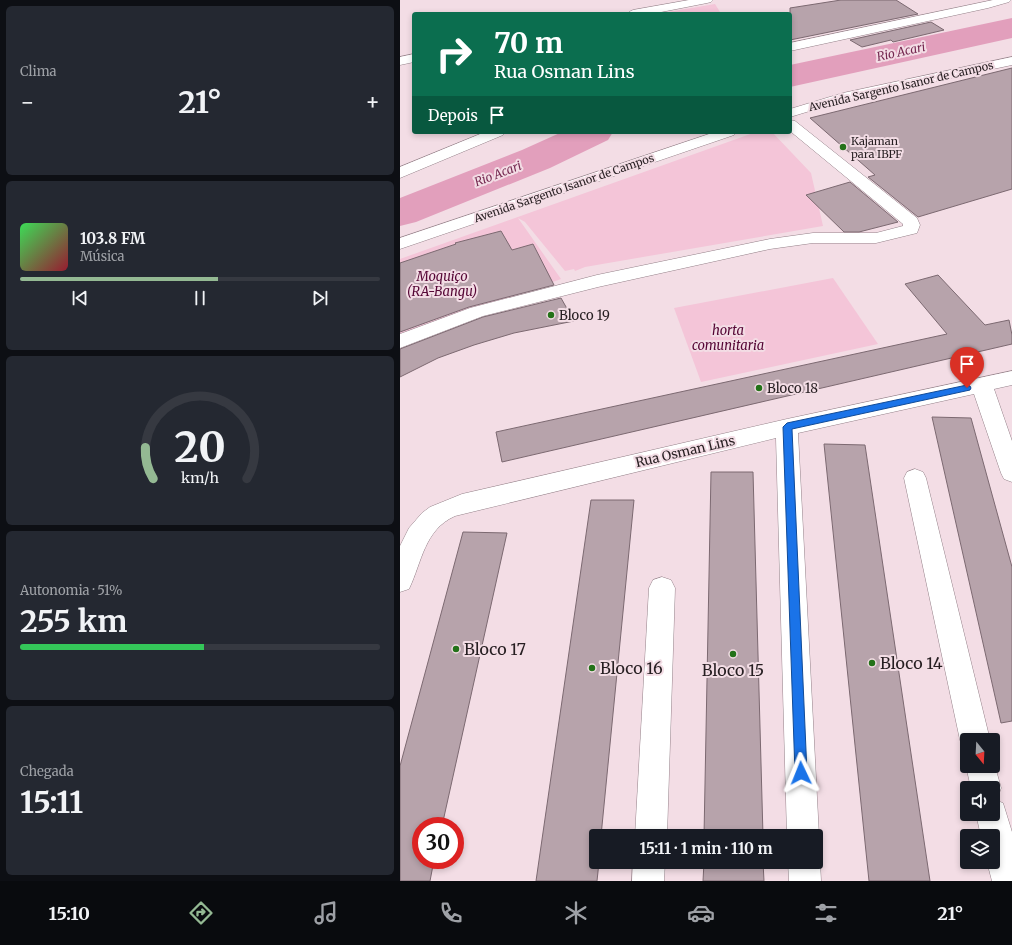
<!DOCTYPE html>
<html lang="pt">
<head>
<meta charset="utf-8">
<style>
  :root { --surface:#171b24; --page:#242831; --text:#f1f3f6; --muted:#9ea1a6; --line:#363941; --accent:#94b993 }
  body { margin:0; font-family:Merriweather,serif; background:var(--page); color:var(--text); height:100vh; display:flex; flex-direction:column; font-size:15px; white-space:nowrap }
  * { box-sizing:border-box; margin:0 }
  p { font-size:13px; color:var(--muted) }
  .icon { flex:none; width:22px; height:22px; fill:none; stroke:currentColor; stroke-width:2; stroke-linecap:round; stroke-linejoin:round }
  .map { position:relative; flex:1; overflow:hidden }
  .details { display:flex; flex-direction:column; gap:6px; padding:6px; background:#0d0f14; width:400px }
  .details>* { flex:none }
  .top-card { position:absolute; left:12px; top:12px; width:380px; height:122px; border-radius:4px; box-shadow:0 2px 6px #0003; background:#0b6e4f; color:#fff; overflow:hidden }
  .needle { width:26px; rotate:162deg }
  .controls { position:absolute; left:560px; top:733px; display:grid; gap:8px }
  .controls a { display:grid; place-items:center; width:40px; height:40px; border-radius:4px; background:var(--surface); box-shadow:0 2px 6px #0003; font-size:20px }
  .speed { position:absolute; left:12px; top:817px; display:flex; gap:8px; font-size:20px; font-weight:700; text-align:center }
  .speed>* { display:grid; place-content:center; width:52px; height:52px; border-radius:50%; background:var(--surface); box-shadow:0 2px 6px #0003; line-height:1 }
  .speed .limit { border:6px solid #d22; background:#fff; color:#111 }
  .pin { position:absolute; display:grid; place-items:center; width:34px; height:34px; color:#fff; margin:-41px -17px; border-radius:50% 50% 50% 0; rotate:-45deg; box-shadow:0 0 4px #0007 }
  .pin .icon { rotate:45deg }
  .me { position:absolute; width:44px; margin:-22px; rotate:358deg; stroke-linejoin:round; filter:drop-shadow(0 0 3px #0008) }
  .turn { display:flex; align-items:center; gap:14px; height:84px; padding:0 16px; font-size:18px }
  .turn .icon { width:52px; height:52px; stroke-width:2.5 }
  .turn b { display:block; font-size:28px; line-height:34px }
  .then { display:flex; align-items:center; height:38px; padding:0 16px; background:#0003; gap:8px; font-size:15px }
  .big { font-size:30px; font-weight:700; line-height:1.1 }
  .details .widget { flex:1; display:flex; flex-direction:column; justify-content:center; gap:6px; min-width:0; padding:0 14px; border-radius:6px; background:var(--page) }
  .details .dial { align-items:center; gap:0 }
  .dial svg { height:104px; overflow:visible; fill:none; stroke:var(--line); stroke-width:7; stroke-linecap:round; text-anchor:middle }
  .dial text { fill:var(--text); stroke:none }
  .song { display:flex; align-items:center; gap:12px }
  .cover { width:48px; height:48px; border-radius:6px; background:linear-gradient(135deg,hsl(130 70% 55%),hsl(350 70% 35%)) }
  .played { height:4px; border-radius:2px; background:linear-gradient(90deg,var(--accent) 55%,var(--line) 55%) }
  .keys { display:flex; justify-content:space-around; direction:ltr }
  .heat { display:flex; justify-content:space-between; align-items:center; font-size:22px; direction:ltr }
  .charge { height:6px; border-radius:3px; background:linear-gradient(90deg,#34c759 51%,var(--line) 0) }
  .trip { position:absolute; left:189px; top:829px; width:234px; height:40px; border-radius:4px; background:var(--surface); box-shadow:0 2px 6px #0003; font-weight:700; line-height:40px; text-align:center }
  .tab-bar { display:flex; height:64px; justify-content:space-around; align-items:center; background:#090b0e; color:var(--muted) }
  .tab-bar .icon { width:28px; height:28px }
  .tab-bar .selected { color:var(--accent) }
  .tab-bar b { font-size:18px; color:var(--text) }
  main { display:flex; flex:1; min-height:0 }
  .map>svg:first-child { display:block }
</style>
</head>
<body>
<main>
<section class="details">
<div class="widget"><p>Clima</p>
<div class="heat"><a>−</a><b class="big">21°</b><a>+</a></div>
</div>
<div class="widget">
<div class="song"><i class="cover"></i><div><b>103.8 FM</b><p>Música</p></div></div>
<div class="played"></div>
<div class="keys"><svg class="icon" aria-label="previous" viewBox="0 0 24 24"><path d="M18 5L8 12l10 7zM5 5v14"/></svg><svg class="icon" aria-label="pause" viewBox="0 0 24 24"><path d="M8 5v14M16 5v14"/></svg><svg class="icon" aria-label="next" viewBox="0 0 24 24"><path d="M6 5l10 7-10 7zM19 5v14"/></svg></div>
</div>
<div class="widget dial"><svg viewBox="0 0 100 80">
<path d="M14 69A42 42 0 1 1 86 69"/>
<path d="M14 69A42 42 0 0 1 8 45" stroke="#94b993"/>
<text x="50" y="56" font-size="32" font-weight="700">20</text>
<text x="50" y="72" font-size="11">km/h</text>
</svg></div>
<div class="widget"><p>Autonomia · 51%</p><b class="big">255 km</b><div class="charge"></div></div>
<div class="widget"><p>Chegada</p><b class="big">15:11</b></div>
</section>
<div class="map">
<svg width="612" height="881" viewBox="0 0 612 881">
  <rect width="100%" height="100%" fill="#f3dde5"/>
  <g fill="#f4c5d8">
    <polygon points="315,4 320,12 310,14 256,14"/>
    <polygon points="356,132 372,132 411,173 423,226 185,267 175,271 174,269 165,271 125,222 118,218 161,279 0,338 0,259"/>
    <polygon points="433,278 478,344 301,382 274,308"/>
  </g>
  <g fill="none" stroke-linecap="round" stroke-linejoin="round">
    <g fill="#e29fbc" fill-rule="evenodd">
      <polygon points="612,18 612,38 390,87 390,65"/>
      <polygon points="162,132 213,132 208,140 150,168 16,222 0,226 0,198 122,150"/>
    </g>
  </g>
  <g fill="#b7a3ab" stroke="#7c6971">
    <polygon points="441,0 496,0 518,14 390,40 390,8"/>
    <polygon points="531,22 544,30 493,42 491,40 462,47 450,40"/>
    <polygon points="612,68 612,189 518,217 468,177 475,175 410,118"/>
    <polygon points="450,182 498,222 459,232 444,232 406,195"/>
    <polygon points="101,231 112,250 133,244 154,285 69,307 0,332 0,263 56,244 55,243"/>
    <polygon points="538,275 585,325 609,320 612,335 612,344 102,462 96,432 547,334 505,284"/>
    <polygon points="161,298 174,321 114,333 74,345 38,358 0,377 0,349 83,317"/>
    <polygon points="532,417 571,418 612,567 612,721 601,723"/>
    <polygon points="424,444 465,445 530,881 469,881"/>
    <polygon points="311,472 353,472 363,836 304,836"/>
    <polygon points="191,500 234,500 201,836 196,836 196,862 199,862 197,881 136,881"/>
    <polygon points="63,532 107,533 42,826 21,826 21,860 34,860 30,881 0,881 0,766"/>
    <polygon points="304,862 363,862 364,881 303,881"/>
  </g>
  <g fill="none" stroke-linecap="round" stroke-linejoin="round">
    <defs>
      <g id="minor">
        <polygon points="289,0 313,0 311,2 307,3 251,14 227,14 229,12 233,10"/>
        <polygon points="593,0 611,0 609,2 588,8 390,51 390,43"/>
        <polygon points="14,54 14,62 0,65 0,57"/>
        <polygon points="390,120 395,121 517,218 520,225 517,233 476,243 413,243 370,249 198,287 83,316 0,348 0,334 70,308 197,275 370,239 413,233 476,233 503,226 503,224 390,131"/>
        <polygon points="85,132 105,132 103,135 0,178 0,167"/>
        <path d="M612,371V385L594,389L612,441V482L604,479L601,473L574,394L398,433L419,836L416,843V836H387L376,438L55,516C24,530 22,562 9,589L0,592V546L9,528L22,513L30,507L62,494L387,419Z"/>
        <polygon points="515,469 523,472 526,478 590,740 567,740 567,751 565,750 560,740 504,478 507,472"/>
        <polygon points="262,577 271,580 275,588 267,836 235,836 249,588 253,580"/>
        <polygon points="593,759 601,788 597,799 595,800 603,803 612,832 612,881 592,881 587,862 593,862 593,836 581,836 576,814 593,814 593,788 571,788 566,766 567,764 567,766 593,766"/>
        <polygon points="416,852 420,862 421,881 389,881 388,862 416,862"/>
        <polygon points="233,862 265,862 264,881 232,881"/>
      </g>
      <g id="tertiary">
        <polygon points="612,57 612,65 446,100 390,117 390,109 443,93"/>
        <polygon points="315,132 336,132 334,135 0,249 0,238"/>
      </g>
    </defs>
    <use href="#minor" stroke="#948189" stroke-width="1"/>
    <use href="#tertiary" stroke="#948189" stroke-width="1"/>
    <use href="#minor" fill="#fff" fill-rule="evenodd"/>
    <use href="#tertiary" fill="#fff" fill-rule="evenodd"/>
  </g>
  <polygon fill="#1a73e8" stroke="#114b97" points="567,385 570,386 571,388 570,390 392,429 407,773 405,777 401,779 397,777 395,773 383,427 387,423"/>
  <g fill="#237219" stroke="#f3dde5" stroke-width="1.5">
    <circle cx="443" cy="147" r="4"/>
    <circle cx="151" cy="315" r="4"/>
    <circle cx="359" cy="388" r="4"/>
    <circle cx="56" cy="649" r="4"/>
    <circle cx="333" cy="654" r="4"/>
    <circle cx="472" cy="663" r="4"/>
    <circle cx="192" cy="668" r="4"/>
  </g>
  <g text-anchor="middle" stroke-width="4" stroke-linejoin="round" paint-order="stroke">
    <g font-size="11" fill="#261e21" stroke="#f3dde5">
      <text transform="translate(501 86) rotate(-13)" y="4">Avenida Sargento Isanor de Campos</text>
      <text transform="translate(164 188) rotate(-19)" y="4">Avenida Sargento Isanor de Campos</text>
    </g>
    <g font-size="11" fill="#261e21" stroke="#f3dde5" text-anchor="start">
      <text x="451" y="145">Kajaman<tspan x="451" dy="13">para IBPF</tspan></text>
    </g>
    <g font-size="12" font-style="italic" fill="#752850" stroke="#f3dde5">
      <text transform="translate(501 52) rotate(-12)" y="4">Rio Acari</text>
      <text transform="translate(98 174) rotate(-21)" y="4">Rio Acari</text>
    </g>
    <g font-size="13" font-style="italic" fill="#550635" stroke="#f3dde5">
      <text x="42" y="281">Moquiço<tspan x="42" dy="15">(RA-Bangu)</tspan></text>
      <text x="328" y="335">horta<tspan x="328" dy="15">comunitaria</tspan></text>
    </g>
    <g font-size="13" fill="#261e21" stroke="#f3dde5" text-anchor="start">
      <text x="159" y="320">Bloco 19</text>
      <text x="367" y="393">Bloco 18</text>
    </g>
    <g font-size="13" fill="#261e21" stroke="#f3dde5">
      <text transform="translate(285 451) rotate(-13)" y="5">Rua Osman Lins</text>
    </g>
    <g font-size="16" fill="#261e21" stroke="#f3dde5" text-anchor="start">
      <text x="64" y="655">Bloco 17</text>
      <text x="480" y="669">Bloco 14</text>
      <text x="200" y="674">Bloco 16</text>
      <text x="333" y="676" text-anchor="middle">Bloco 15</text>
    </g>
  </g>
</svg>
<div class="controls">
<a><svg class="needle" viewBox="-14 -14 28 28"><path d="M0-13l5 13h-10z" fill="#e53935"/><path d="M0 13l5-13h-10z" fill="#9ea1a6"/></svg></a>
<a><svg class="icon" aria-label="sound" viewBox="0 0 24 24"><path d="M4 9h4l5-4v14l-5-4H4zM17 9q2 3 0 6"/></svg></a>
<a><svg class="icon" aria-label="layers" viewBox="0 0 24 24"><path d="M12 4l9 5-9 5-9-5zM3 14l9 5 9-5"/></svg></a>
</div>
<div class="speed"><div class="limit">30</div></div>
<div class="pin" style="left:567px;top:388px;background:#d93025"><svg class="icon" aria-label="arrive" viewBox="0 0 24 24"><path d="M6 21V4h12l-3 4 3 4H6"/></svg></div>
<svg class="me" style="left:401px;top:773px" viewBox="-20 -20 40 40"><path d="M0-17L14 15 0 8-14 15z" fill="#1a73e8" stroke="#fff" stroke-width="4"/></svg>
<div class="trip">15:11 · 1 min · 110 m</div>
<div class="top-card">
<div class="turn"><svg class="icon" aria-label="right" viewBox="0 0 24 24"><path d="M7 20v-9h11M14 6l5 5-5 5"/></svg><div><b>70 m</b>Rua Osman Lins</div></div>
<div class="then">Depois<svg class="icon" aria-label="arrive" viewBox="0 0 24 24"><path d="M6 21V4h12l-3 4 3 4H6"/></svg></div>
</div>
</div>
</main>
<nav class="tab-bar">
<b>15:10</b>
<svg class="icon selected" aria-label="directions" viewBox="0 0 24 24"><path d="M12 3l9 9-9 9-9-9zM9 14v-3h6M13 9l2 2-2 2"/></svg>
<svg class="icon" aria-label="music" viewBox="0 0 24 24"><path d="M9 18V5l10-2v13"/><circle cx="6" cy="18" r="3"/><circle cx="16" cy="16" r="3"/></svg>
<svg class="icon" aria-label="phone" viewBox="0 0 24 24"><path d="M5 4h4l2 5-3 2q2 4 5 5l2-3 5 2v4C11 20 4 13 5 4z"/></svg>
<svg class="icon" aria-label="climate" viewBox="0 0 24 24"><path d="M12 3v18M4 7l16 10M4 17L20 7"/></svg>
<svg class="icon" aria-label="car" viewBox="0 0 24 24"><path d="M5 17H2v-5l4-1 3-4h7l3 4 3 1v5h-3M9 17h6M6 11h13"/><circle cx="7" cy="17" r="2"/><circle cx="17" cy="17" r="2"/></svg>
<svg class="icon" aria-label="filters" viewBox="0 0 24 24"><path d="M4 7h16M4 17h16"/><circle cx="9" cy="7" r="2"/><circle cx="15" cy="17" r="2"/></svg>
<b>21°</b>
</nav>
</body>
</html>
